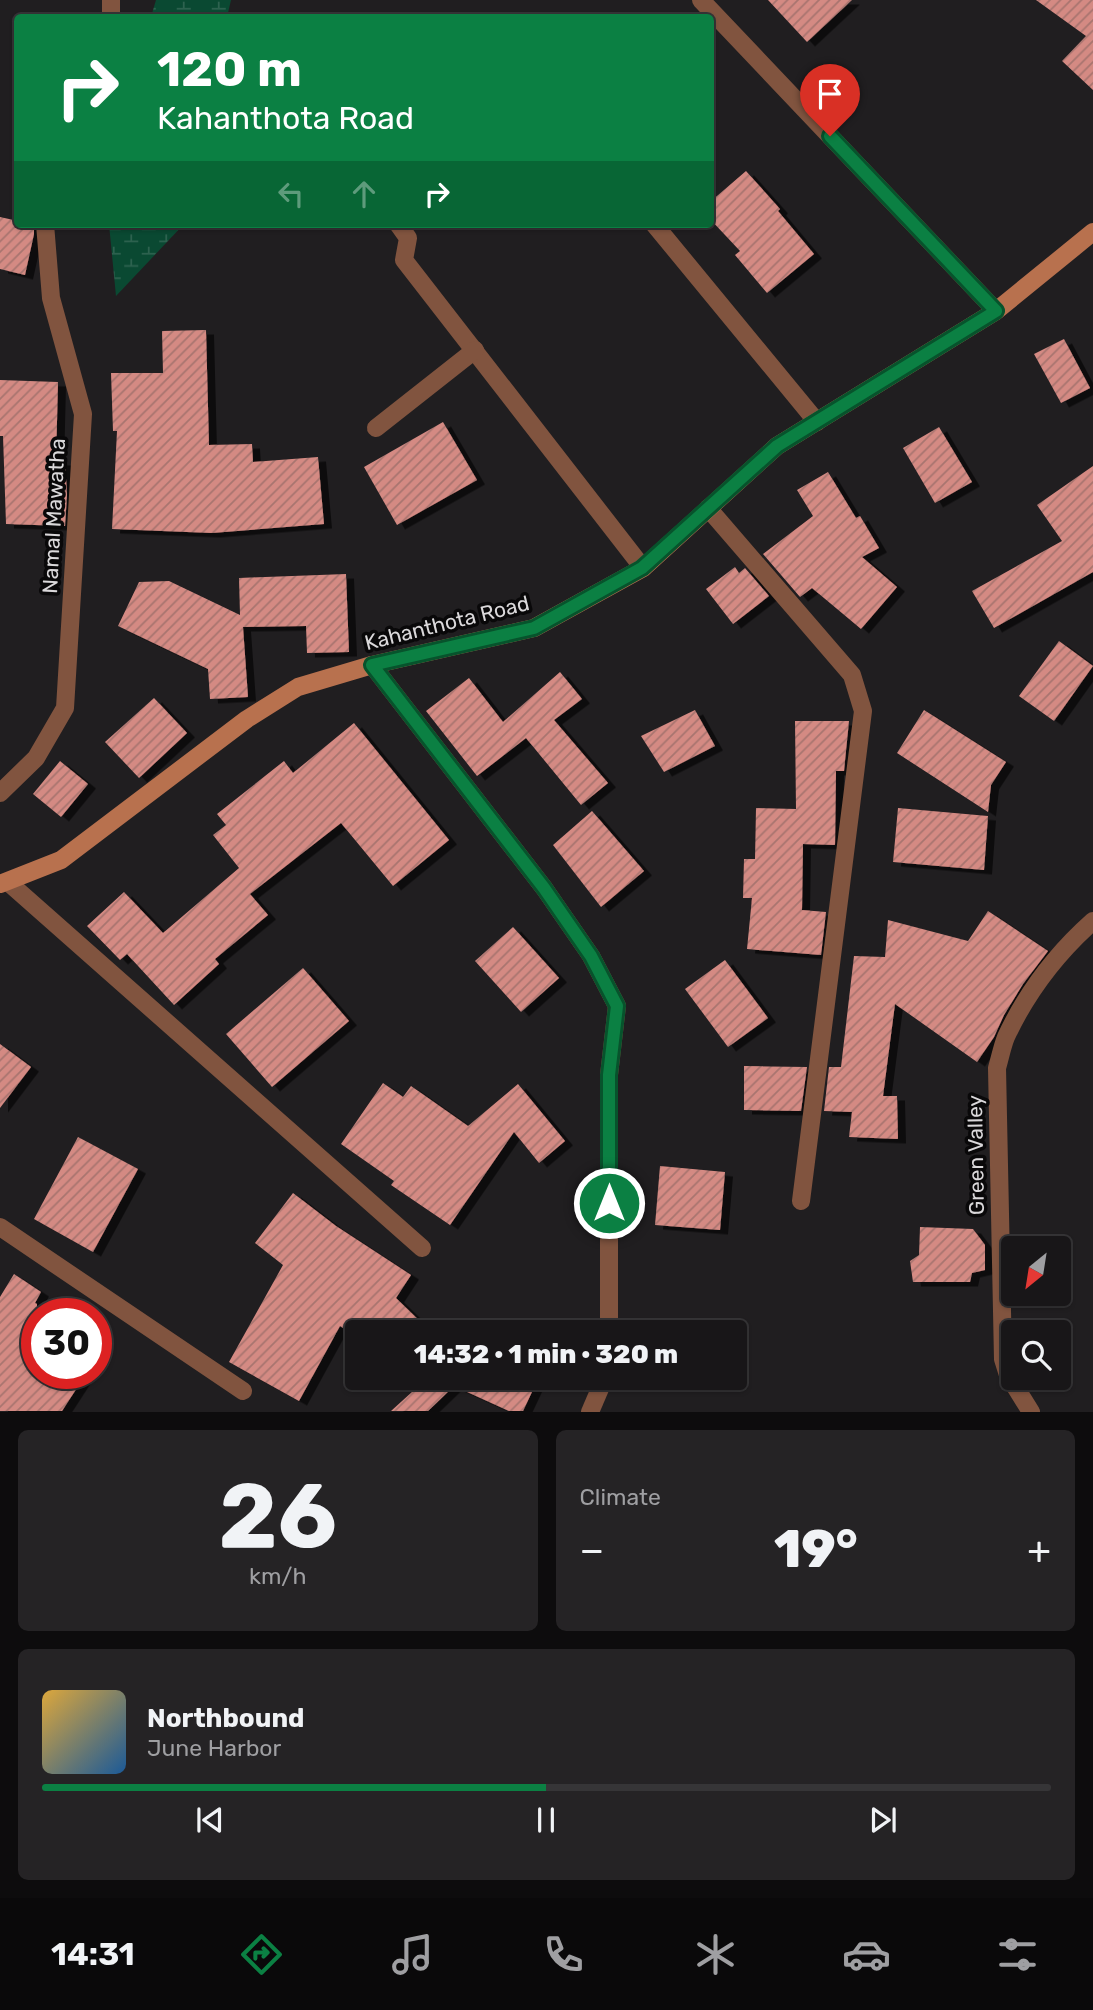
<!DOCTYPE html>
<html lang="en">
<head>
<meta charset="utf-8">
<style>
  :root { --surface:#181618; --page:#252325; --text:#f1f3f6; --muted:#9f9fa2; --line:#363537; --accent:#0b8043 }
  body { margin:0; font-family:Rubik,sans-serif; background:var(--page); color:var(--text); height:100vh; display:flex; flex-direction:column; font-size:26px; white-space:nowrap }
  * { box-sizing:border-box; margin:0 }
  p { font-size:23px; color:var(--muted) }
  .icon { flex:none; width:38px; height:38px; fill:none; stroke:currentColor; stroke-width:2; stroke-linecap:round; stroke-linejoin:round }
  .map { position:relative; height:1412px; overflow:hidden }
  .drawer { display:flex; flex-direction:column; gap:18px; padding:18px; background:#0d0c0d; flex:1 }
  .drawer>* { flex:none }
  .guide { position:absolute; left:14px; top:14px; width:700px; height:214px; border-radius:7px; box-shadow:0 2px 5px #0004,0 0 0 2px var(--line); background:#0b8043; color:#fff; overflow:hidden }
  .needle { width:46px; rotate:210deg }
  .controls { position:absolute; left:1001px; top:1236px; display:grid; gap:14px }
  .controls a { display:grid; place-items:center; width:70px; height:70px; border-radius:7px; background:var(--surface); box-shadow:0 2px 5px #0004,0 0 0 2px var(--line); font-size:35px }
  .speed { position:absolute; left:21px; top:1298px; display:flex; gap:14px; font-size:35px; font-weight:700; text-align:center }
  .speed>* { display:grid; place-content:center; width:91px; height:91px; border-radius:50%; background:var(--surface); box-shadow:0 2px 5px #0004,0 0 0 2px var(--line); line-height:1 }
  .speed .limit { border:10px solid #d22; background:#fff; color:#111 }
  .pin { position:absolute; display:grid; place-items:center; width:60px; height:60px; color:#fff; margin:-72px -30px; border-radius:50% 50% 50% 0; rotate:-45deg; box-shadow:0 0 7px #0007 }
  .pin .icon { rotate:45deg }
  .me { position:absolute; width:77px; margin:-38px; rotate:0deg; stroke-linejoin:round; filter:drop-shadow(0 0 5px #0008) }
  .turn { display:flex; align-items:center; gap:24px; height:147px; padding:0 28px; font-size:32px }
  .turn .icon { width:91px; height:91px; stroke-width:2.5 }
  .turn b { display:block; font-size:49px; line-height:60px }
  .lanes { display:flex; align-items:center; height:66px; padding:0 28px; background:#0003; justify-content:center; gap:35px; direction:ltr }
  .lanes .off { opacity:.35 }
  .big { font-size:52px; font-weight:800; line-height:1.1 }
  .drawer .widget { flex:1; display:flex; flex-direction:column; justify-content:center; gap:10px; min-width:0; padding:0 24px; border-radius:10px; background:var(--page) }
  .drawer .dial { align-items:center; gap:0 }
  .dial b { font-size:91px; line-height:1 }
  .song { display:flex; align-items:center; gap:21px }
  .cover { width:84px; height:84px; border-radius:10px; background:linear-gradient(135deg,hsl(40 70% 55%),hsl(210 70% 35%)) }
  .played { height:7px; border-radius:4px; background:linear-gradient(90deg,var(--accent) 50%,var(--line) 50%) }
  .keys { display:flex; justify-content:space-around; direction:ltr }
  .heat { display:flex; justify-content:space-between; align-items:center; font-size:38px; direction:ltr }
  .drawer .tiles { flex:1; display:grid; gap:18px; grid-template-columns:1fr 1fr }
  .widget:last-child { grid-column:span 2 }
  .trip { position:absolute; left:345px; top:1320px; width:402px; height:70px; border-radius:7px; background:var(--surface); box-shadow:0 2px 5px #0004,0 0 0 2px var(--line); font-weight:800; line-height:70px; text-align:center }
  .menu { display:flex; height:112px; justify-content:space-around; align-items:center; background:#0a090a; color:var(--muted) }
  .menu .icon { width:49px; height:49px }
  .menu .active { color:var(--accent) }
  .menu b { font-size:32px; color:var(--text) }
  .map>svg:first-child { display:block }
</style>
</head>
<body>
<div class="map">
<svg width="1093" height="1412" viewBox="0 0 1093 1412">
  <defs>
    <pattern id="wetland-marsh" width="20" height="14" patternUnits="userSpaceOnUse" patternTransform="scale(1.75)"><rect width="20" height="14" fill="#0a4932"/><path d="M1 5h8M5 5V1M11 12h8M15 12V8" fill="none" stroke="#2d624f"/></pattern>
    <pattern id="building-hatch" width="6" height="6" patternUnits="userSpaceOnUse" patternTransform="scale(1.75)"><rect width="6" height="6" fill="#d48a83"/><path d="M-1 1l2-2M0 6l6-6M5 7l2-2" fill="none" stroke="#a8746f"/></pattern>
    <filter id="shadow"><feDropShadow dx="8" dy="4.5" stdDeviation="0" flood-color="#0009"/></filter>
  </defs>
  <rect width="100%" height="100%" fill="#201e20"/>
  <g fill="url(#wetland-marsh)">
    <polygon points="156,0 231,0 227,17 151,17"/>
    <polygon points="109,224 184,224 116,296"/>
  </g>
  <g fill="url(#building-hatch)" filter="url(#shadow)">
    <polygon points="768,0 852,0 807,42"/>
    <polygon points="1036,0 1093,0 1093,90 1062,61 1086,36"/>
    <polygon points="746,171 780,209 778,211 814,254 767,293 735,255 740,251 710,219 710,202"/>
    <polygon points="0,217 18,221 18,224 34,224 34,234 25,275 0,269"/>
    <polygon points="206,330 209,445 252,444 253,462 318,457 324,524 212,533 112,529 117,431 113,431 111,373 163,373 162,331"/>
    <polygon points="1064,339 1090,388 1061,403 1034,354"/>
    <polygon points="0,380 58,382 56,461 65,461 67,495 65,526 6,524 3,436 0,436"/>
    <polygon points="443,422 477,480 397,525 364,467"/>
    <polygon points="939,427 972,482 935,503 903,448"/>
    <polygon points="1093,466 1093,572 994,628 972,591 1062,541 1037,505"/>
    <polygon points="828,472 856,518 860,516 879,548 862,557 897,587 861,629 812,588 800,597 763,554 813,516 797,490"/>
    <polygon points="735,567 739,573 745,568 769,596 733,624 706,589"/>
    <polygon points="346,574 349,652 307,653 306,626 243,627 248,697 210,699 208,669 118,626 139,582 169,581 240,615 239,578"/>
    <polygon points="1059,641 1093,666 1054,721 1019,696"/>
    <polygon points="560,672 582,699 554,720 608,783 581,805 526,738 477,776 426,711 469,678 503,722"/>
    <polygon points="154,698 187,733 139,778 105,742"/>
    <polygon points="695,710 715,746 664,772 641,736"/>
    <polygon points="924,710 1006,762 991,785 988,812 897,753"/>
    <polygon points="795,721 849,721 844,771 836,771 835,845 803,844 802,910 826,912 821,955 747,949 752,898 743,898 744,859 755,859 756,808 796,809"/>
    <polygon points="354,723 449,840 393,886 341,823 250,894 268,915 215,959 219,964 174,1005 127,954 120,960 87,926 124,892 163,933 239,868 213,835 226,825 217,814 284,761 293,773"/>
    <polygon points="60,761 88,784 61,817 33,794"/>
    <polygon points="898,808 988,816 984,870 893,862"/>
    <polygon points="592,811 644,871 601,907 553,845"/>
    <polygon points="988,911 1048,951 1023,984 1004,1015 994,1037 977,1062 895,1004 883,1096 897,1096 898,1139 849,1137 852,1112 824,1111 829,1067 841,1067 854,956 885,957 888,920 968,941"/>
    <polygon points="513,927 559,978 521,1012 475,961"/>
    <polygon points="725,960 768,1018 728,1047 685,989"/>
    <polygon points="303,968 349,1021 272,1087 226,1034"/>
    <polygon points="0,1044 31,1067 0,1108"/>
    <polygon points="744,1066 807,1067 801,1111 744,1110"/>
    <polygon points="383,1083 403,1097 411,1086 468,1126 518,1084 565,1141 539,1163 514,1132 450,1225 391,1185 394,1181 341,1144"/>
    <polygon points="78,1137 138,1169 93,1252 34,1219"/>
    <polygon points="660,1166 725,1172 720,1230 655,1225"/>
    <polygon points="293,1193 336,1226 411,1275 396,1298 431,1332 372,1332 357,1318 357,1337 340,1326 299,1401 229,1362 283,1265 255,1243"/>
    <polygon points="920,1227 973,1229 985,1245 985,1270 972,1273 970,1282 913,1282 910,1261 919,1255"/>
    <polygon points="14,1274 41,1292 35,1303 37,1304 37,1374 86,1374 62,1411 0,1411 0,1297"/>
    <polygon points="418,1377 539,1377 523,1411 509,1411 454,1386 428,1411 391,1411 423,1382"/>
  </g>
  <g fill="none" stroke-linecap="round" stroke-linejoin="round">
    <g stroke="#81543f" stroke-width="18">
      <polyline points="111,0 111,18"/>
      <polyline points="701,0 996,311"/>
      <polyline points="398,224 408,238 404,260 643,568"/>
      <polyline points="654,224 817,422"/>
      <polyline points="376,428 475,350"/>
      <polyline points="708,508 852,675 863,711 801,1201"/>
      <polyline points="372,665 544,888 591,956 617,1006 609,1075 609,1332"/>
      <polyline points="0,793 36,758 65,708 83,414 51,298 45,224"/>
      <polyline points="8,882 422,1248"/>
      <polyline points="0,1227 243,1391"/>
      <polyline points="590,1412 605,1377"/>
      <path d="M1031,1412L1008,1375L1003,1359L997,1068C1000,1058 1002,1047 1006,1037C1026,994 1057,953 1093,921"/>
    </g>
    <polyline stroke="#b8714e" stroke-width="18" points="0,884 61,860 247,719 298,687 372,665 534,628 643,568 777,446 996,311 1093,232"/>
  </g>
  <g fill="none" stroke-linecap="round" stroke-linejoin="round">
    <defs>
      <polyline id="route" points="609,1203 609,1075 617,1006 591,956 544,888 372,665 534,628 642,568 777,446 996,311 830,136"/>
    </defs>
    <use href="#route" stroke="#07532c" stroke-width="18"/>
    <use href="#route" stroke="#0b8043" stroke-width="12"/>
  </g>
  <g text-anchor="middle" stroke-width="7" stroke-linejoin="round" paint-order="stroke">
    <g font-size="21" fill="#dad8da" stroke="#090809">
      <text transform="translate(54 516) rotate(-87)" y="7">Namal Mawatha</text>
      <text transform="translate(447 623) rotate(-14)" y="7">Kahanthota Road</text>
      <text transform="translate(976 1155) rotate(-91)" y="7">Green Valley</text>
    </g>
  </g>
</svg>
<div class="controls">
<a><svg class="needle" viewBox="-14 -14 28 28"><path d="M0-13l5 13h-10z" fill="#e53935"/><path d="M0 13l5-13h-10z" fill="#9f9fa2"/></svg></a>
<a><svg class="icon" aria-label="search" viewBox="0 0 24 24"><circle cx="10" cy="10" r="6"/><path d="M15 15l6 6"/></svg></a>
</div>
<div class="speed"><div class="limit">30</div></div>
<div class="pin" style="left:830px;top:136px;background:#d93025"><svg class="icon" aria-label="arrive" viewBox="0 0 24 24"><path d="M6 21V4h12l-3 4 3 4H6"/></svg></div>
<svg class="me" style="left:609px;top:1203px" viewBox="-20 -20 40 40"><circle r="17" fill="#0b8043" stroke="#fff" stroke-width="3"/><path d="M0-11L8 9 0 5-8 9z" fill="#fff"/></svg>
<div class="trip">14:32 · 1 min · 320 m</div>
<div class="guide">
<div class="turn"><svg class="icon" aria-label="right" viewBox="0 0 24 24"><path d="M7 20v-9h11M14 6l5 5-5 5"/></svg><div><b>120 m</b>Kahanthota Road</div></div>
<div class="lanes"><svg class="icon off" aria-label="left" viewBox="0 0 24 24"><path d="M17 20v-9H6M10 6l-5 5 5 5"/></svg><svg class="icon off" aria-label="ahead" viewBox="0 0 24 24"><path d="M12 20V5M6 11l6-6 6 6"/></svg><svg class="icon" aria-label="right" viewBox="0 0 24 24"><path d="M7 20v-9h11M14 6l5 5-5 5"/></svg></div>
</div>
</div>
<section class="drawer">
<div class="tiles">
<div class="widget dial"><b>26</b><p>km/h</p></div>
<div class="widget"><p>Climate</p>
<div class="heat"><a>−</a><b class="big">19°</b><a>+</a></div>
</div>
<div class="widget">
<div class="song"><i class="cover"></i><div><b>Northbound</b><p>June Harbor</p></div></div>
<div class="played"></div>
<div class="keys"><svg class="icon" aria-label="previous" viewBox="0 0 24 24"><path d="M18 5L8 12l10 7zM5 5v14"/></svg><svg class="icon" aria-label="pause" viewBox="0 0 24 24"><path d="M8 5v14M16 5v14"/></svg><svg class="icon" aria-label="next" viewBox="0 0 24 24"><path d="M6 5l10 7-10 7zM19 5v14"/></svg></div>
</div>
</div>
</section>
<nav class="menu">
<b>14:31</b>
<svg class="icon active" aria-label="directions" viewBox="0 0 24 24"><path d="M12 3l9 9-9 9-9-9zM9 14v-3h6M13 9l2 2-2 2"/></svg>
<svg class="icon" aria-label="music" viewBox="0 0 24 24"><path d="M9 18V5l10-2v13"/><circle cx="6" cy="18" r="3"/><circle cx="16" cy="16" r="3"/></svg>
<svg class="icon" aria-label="phone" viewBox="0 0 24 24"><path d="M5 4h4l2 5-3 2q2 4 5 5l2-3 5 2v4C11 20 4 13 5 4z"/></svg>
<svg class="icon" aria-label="climate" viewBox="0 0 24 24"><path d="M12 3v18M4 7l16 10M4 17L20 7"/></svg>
<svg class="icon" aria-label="car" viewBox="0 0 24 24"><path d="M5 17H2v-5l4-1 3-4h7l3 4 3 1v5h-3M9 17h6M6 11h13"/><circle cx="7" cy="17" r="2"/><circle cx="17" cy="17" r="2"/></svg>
<svg class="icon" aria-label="filters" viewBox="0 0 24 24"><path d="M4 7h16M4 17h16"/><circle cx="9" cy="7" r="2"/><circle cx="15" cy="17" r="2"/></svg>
</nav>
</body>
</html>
